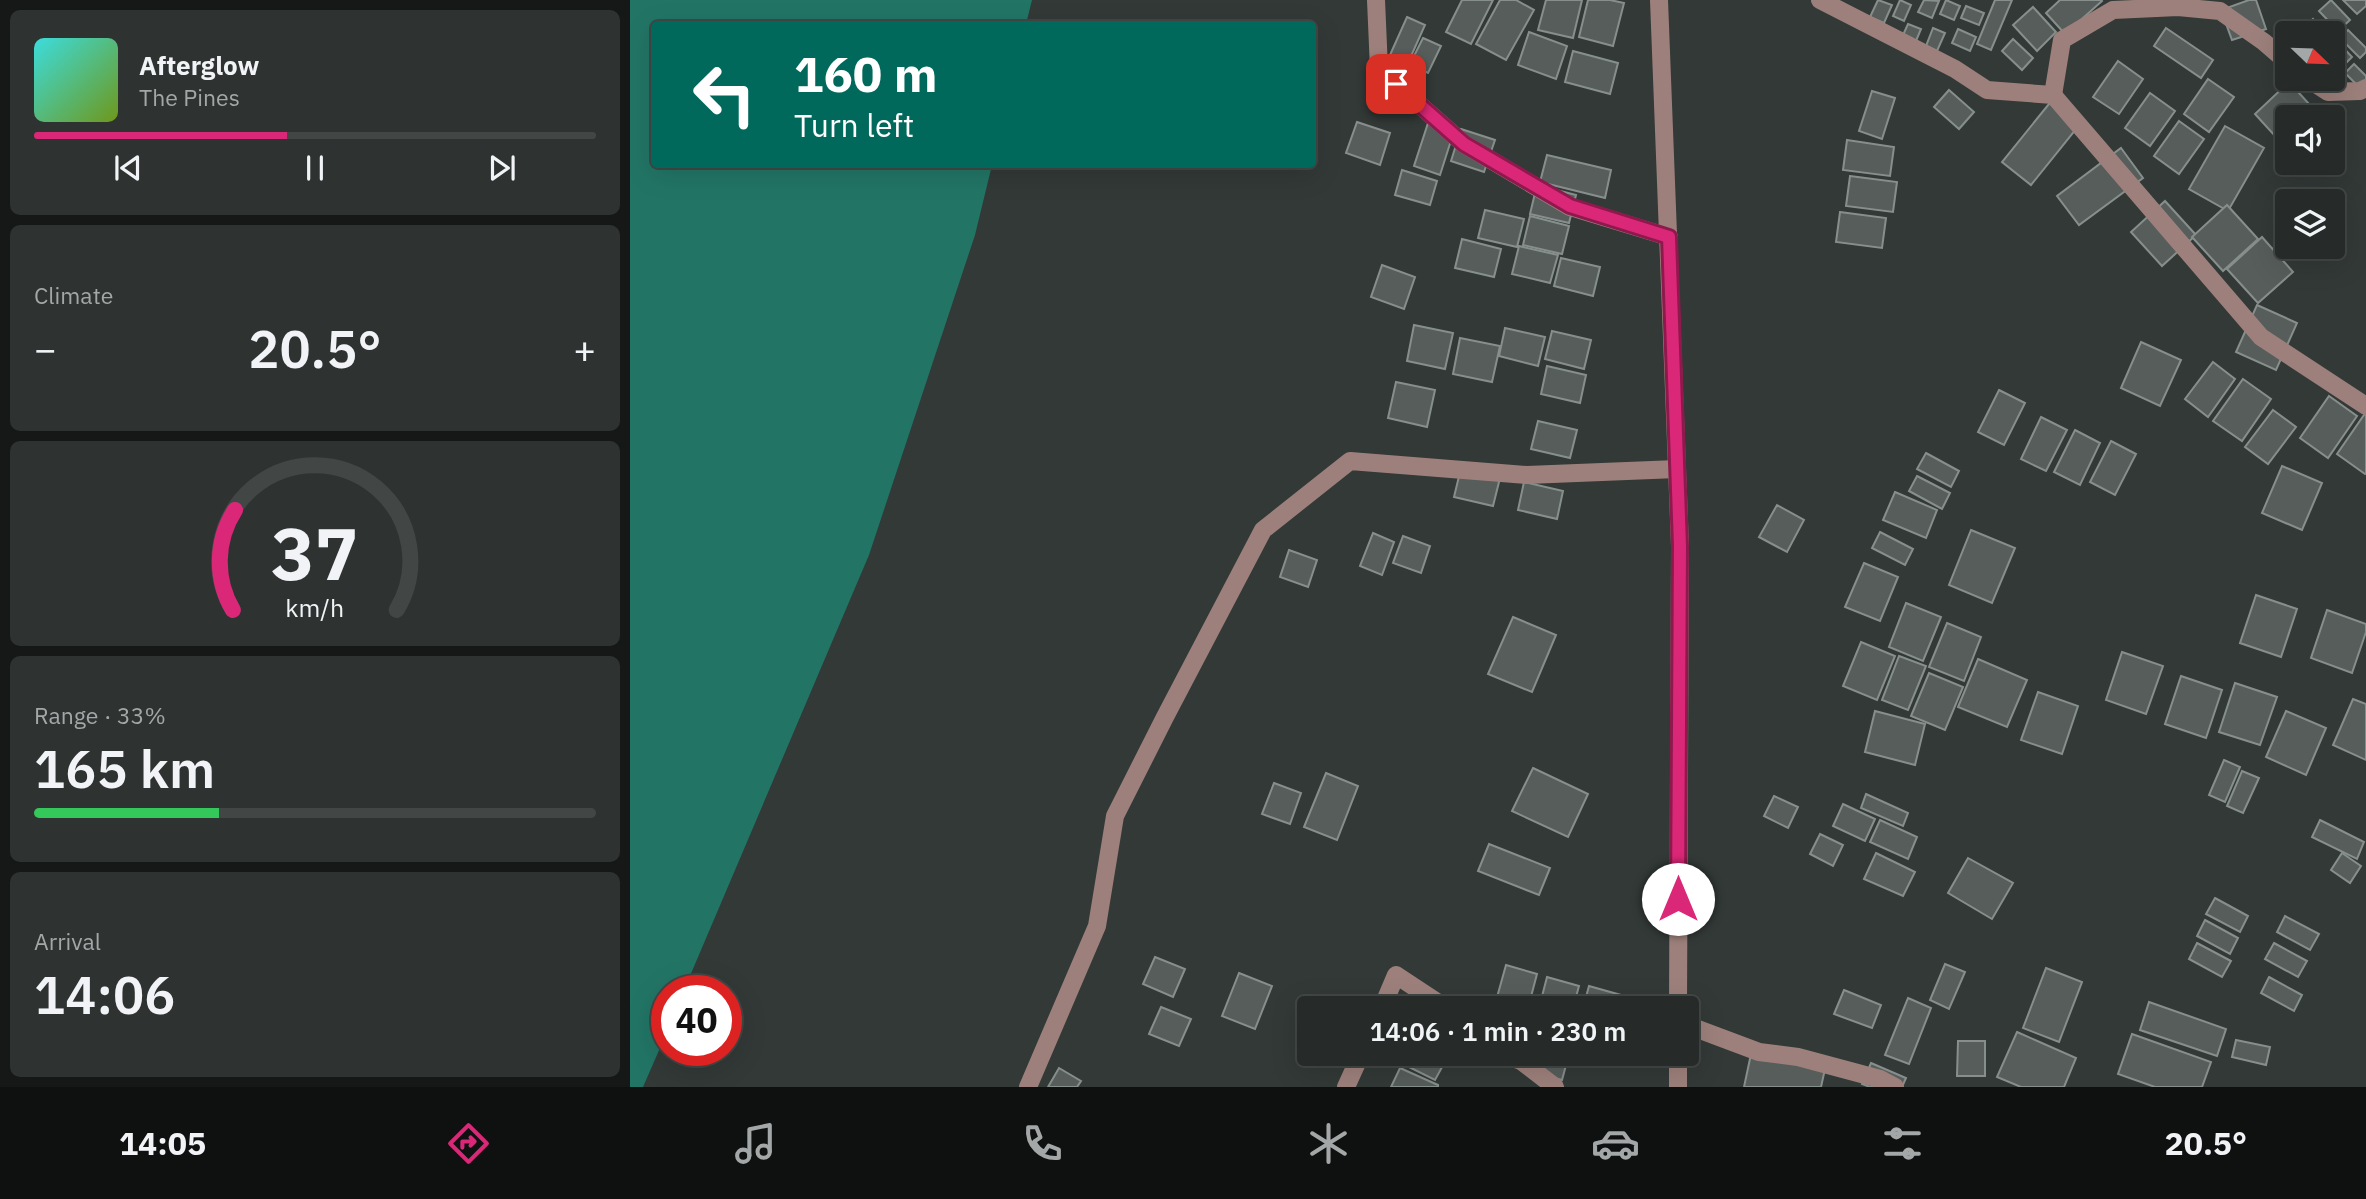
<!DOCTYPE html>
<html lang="en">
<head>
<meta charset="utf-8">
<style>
  :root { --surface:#262b29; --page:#2e3331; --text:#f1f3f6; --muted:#a4a7a8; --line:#424746; --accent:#db2777 }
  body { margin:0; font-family:"IBM Plex Sans",sans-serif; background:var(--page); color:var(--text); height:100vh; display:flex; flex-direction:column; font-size:26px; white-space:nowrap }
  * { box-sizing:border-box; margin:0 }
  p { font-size:23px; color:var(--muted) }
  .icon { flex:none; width:38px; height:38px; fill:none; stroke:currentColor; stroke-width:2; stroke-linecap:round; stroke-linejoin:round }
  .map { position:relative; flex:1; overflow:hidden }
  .drawer { display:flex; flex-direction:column; gap:10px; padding:10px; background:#151817; width:630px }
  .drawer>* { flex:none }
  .banner { position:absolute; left:21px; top:21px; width:665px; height:147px; border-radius:7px; box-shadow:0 7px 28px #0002,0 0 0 2px var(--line); background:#00695c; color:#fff; overflow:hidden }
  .needle { width:46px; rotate:113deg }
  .tools { position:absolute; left:1645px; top:21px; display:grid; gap:14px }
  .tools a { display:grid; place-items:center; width:70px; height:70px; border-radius:7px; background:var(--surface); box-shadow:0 7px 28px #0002,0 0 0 2px var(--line); font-size:35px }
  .speed { position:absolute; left:21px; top:975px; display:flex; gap:14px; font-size:35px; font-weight:700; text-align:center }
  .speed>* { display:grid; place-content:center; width:91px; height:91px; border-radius:50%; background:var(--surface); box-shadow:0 7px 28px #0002,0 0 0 2px var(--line); line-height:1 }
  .speed .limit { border:10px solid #d22; background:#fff; color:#111 }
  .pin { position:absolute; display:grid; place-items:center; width:60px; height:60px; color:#fff; margin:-30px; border-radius:14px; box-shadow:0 4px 10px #0006 }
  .me { position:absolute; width:77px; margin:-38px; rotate:0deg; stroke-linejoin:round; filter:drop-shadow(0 0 5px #0008) }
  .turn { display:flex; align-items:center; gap:24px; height:147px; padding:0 28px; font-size:32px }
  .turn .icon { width:91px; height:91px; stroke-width:2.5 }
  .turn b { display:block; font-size:49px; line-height:60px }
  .big { font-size:52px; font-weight:600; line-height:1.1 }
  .drawer .tile { flex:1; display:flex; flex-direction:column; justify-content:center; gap:10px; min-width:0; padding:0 24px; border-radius:10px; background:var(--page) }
  .drawer .dial { align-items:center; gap:0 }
  .dial svg { height:182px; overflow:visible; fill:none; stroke:var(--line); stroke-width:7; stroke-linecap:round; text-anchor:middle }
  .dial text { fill:var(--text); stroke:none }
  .song { display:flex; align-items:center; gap:21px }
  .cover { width:84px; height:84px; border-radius:10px; background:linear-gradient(135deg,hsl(180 70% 55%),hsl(80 70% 35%)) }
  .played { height:7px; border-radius:4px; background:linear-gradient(90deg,var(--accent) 45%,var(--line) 45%) }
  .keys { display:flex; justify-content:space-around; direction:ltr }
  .heat { display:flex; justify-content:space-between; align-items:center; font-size:38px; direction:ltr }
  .charge { height:10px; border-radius:5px; background:linear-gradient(90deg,#34c759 33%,var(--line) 0) }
  .trip { position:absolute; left:667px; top:996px; width:402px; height:70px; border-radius:7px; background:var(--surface); box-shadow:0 7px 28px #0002,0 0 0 2px var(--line); font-weight:600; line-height:70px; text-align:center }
  .tabs { display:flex; height:112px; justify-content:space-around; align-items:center; background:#0f1110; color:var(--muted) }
  .tabs .icon { width:49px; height:49px }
  .tabs .on { color:var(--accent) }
  .tabs b { font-size:32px; color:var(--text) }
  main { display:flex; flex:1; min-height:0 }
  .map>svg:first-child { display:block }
</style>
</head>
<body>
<main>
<section class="drawer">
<div class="tile">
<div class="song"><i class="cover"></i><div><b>Afterglow</b><p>The Pines</p></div></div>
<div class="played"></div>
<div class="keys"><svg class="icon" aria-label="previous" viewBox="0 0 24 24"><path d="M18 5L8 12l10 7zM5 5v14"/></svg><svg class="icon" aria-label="pause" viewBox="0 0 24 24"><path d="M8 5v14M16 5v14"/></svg><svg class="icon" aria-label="next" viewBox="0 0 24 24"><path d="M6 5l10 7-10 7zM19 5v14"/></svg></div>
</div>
<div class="tile"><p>Climate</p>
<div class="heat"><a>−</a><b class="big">20.5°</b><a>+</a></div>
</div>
<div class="tile dial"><svg viewBox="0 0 100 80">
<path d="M14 69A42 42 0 1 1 86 69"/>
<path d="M14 69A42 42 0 0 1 15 25" stroke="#db2777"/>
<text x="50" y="56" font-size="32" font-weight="700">37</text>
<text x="50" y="72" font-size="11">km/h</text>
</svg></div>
<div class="tile"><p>Range · 33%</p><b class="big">165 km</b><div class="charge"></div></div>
<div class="tile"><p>Arrival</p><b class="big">14:06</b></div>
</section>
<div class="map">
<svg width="1736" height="1087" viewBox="0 0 1736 1087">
  <rect width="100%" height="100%" fill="#323937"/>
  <polygon fill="#227565" points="0,0 402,0 396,24 24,24 24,164 362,165 345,235 239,555 54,990 37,990 37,1032 13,1087 0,1087"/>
  <g fill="#565d5b" stroke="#878f8d" stroke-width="2">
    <polygon points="832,0 863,0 841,44 816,32"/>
    <polygon points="870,0 886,0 904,10 876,60 846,44"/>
    <polygon points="916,0 952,0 943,38 908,30"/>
    <polygon points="958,0 980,0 994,3 983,46 949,37"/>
    <polygon points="1248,0 1262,5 1254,23 1240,17"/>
    <polygon points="1270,0 1281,5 1274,21 1263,16"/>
    <polygon points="1294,0 1309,1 1302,18 1288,12"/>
    <polygon points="1316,0 1330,6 1324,20 1310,14"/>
    <polygon points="1365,0 1382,0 1361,50 1347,44"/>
    <polygon points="1430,0 1471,0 1472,1 1435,34 1416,13"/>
    <polygon points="1619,0 1626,0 1636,29 1602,40 1591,10"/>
    <polygon points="1701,0 1720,20 1708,31 1689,11"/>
    <polygon points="1713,0 1736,0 1736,6 1727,14"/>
    <polygon points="1336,6 1354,13 1349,25 1331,18"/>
    <polygon points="1403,7 1426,32 1407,51 1383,25"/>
    <polygon points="777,17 795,25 778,63 760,55"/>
    <polygon points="1683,19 1698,33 1671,33 1670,32"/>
    <polygon points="1278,24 1291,29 1286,41 1273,35"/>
    <polygon points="1303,28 1315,33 1307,51 1296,46"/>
    <polygon points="1536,28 1583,60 1571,78 1524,46"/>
    <polygon points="1328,29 1346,37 1340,51 1322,43"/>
    <polygon points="1718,30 1736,48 1736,52 1730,58 1710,38"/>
    <polygon points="899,32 937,46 926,79 888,65"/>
    <polygon points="793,38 811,46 798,73 780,64"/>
    <polygon points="1383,39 1403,58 1392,70 1372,51"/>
    <polygon points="1707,41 1722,57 1705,74 1703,72 1703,45"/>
    <polygon points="943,51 988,63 980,94 935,82"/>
    <polygon points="1488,61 1513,79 1489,114 1463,97"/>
    <polygon points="1724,64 1736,76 1736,80 1729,87 1715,73"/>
    <polygon points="1578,79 1604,97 1579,132 1554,114"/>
    <polygon points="1659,82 1690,116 1657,117 1656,148 1625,114"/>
    <polygon points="1319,90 1344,112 1329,129 1304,107"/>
    <polygon points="1242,91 1265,98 1252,139 1229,131"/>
    <polygon points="1520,93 1545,111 1520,146 1495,128"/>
    <polygon points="1423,99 1451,123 1401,185 1372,162"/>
    <polygon points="799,120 825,128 810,175 784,166"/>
    <polygon points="1549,121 1574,139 1549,174 1524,156"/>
    <polygon points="727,122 760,133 750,165 716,153"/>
    <polygon points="1595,126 1634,148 1598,211 1559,189"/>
    <polygon points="831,129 865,140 854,172 821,161"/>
    <polygon points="1217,140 1264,147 1260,176 1213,170"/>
    <polygon points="1491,148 1513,178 1449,225 1427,196"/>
    <polygon points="917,155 981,170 975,198 910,182"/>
    <polygon points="772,170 807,181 800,205 765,195"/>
    <polygon points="1220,176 1267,182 1263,212 1216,206"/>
    <polygon points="907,185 946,195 939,223 900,214"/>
    <polygon points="1535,201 1566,235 1532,266 1501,232"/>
    <polygon points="1597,205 1628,239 1593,271 1562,237"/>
    <polygon points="855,210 894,219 887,247 848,238"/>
    <polygon points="1210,212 1256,218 1252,248 1206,242"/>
    <polygon points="900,216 939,226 932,254 893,245"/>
    <polygon points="1632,237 1663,272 1628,303 1597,269"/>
    <polygon points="832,239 871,249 864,277 825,268"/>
    <polygon points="889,246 928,255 920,283 882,274"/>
    <polygon points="931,258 970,267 963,296 924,286"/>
    <polygon points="752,265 785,277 774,309 741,297"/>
    <polygon points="1627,305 1667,323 1646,370 1606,352"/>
    <polygon points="784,325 823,333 815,369 777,361"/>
    <polygon points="875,328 915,337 908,366 869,356"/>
    <polygon points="922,331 961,340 954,369 915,359"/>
    <polygon points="830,338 870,346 862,382 823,374"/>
    <polygon points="1511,342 1551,360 1530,406 1491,388"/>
    <polygon points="1583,362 1605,379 1578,417 1555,399"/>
    <polygon points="917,366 956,375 950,403 911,394"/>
    <polygon points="1613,379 1641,399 1612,441 1583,421"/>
    <polygon points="766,382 805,390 797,427 758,418"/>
    <polygon points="1369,390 1395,403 1374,445 1348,432"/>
    <polygon points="1699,396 1727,416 1698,458 1670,438"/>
    <polygon points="1643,410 1666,427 1638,464 1615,447"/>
    <polygon points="1736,412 1736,473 1735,474 1707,454"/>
    <polygon points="1411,417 1437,430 1416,471 1391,459"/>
    <polygon points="908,421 947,430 940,458 901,449"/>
    <polygon points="1445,430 1470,443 1450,485 1424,472"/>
    <polygon points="1481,441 1506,454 1485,495 1460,482"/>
    <polygon points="1296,453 1329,471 1321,487 1287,469"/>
    <polygon points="1652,466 1692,483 1672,530 1632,513"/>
    <polygon points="831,468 870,478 863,506 824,497"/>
    <polygon points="1287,476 1320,493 1312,509 1279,491"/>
    <polygon points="894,482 933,491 927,519 888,510"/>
    <polygon points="1265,492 1307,510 1296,538 1253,520"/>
    <polygon points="1147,505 1174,520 1157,552 1129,537"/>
    <polygon points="1341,530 1385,548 1362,603 1319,585"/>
    <polygon points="1250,532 1283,549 1275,565 1242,548"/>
    <polygon points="743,533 764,542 752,575 730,566"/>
    <polygon points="773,536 800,546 791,573 763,563"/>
    <polygon points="659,550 687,560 678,587 650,577"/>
    <polygon points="1234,563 1268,577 1250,621 1215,607"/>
    <polygon points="1626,595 1667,609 1651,657 1610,643"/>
    <polygon points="1276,603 1311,617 1293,661 1259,647"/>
    <polygon points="1697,610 1736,624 1736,632 1722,673 1681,658"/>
    <polygon points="883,617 926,635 902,692 858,674"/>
    <polygon points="1317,623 1351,637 1334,681 1299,667"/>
    <polygon points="1231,642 1265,656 1247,700 1213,686"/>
    <polygon points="1492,652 1533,666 1516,714 1476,700"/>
    <polygon points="1269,656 1296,666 1278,710 1252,700"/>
    <polygon points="1348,659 1397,680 1377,727 1328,707"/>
    <polygon points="1299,673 1333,687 1315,730 1281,716"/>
    <polygon points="1551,676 1592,690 1576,738 1535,724"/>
    <polygon points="1605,683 1647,697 1630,745 1589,732"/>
    <polygon points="1408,692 1448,706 1432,754 1391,740"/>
    <polygon points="1723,699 1736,704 1736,760 1703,745"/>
    <polygon points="1245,711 1295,724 1285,765 1235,752"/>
    <polygon points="1656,711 1696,728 1676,775 1636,757"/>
    <polygon points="1594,760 1610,767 1595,802 1579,795"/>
    <polygon points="903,768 958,794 938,837 882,811"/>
    <polygon points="1612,771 1629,778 1613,813 1597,806"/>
    <polygon points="696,773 728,786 707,840 674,827"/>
    <polygon points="644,783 671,793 660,824 632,814"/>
    <polygon points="1236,794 1278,813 1273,826 1231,808"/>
    <polygon points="1144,796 1168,807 1158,828 1134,816"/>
    <polygon points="1213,804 1245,819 1235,841 1203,826"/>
    <polygon points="1250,820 1287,837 1278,859 1240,842"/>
    <polygon points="1690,820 1734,842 1727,859 1682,837"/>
    <polygon points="1190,834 1213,845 1203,866 1180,854"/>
    <polygon points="859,844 920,868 909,895 848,871"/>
    <polygon points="1246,853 1285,872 1273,896 1234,879"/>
    <polygon points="1712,853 1731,866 1720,883 1701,870"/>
    <polygon points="1338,858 1383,883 1362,919 1318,893"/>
    <polygon points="1585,898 1618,916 1610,932 1576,914"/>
    <polygon points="1655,916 1689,934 1680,950 1647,932"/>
    <polygon points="1575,920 1608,938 1600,954 1567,936"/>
    <polygon points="1567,943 1601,961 1592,977 1559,959"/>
    <polygon points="1644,943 1677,961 1668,977 1635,959"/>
    <polygon points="525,957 555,969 543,997 513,984"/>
    <polygon points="1315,964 1335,972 1319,1009 1300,1000"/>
    <polygon points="876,965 907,974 898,1008 864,1008"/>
    <polygon points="1416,968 1452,982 1429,1042 1393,1028"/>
    <polygon points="609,973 642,986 625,1029 592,1016"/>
    <polygon points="917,977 949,986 943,1008 909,1008"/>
    <polygon points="1639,977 1672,995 1664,1011 1631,993"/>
    <polygon points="959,986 991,995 987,1008 953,1008"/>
    <polygon points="1214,990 1251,1005 1242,1028 1204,1014"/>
    <polygon points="1278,998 1301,1008 1279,1064 1255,1055"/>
    <polygon points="1519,1002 1596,1029 1587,1056 1510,1030"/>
    <polygon points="531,1007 561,1019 549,1046 519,1034"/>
    <polygon points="1387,1032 1446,1058 1434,1087 1391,1087 1367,1077"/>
    <polygon points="1502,1034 1581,1062 1572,1087 1525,1087 1488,1074"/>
    <polygon points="1606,1040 1640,1047 1636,1065 1602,1057"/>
    <polygon points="1328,1041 1355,1041 1355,1076 1327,1076"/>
    <polygon points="781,1054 808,1054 817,1058 805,1080 775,1065"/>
    <polygon points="872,1054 939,1054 932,1080 869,1063"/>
    <polygon points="1121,1054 1195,1069 1191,1087 1114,1087"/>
    <polygon points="1241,1063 1276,1078 1272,1087 1240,1087 1232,1084"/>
    <polygon points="429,1068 451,1081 447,1087 418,1087"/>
    <polygon points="770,1068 808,1085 808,1087 761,1087"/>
  </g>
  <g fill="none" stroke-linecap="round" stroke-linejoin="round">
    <g stroke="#9d807b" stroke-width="18">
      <polyline points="746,0 749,69 834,144 940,207 1039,237"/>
      <polyline points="1029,0 1050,546 1048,1008"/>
      <polyline points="1190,0 1325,69 1357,90 1423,95 1432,40 1483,10 1548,7 1590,11 1634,42 1657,62"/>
      <polyline points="1678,79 1698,92 1730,91 1736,88"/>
      <polyline points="1423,95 1631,337 1736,406"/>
      <polyline points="752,1008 766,975 816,1008"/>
      <polyline points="1057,1025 1129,1052 1168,1057 1250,1079 1265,1087"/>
      <polyline points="882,1054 925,1087"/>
      <polyline points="398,1087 467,926 485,816 535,717 633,530 720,461 897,475 1047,469"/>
      <polyline points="716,1087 731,1054"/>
      <polyline points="1048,1087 1048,1054"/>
    </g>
  </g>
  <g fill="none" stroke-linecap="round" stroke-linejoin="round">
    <defs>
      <polyline id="route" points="766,84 834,144 940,206 1039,237 1050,546 1048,899"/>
    </defs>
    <use href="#route" stroke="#8e194d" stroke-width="18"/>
    <use href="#route" stroke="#db2777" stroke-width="12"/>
  </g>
</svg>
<div class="tools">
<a><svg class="needle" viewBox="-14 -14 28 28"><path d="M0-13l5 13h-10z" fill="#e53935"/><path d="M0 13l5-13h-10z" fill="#a4a7a8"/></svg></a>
<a><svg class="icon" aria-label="sound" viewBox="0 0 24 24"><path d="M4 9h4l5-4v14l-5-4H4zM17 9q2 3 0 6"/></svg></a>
<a><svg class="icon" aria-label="layers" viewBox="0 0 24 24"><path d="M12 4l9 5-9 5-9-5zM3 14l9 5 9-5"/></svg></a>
</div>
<div class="speed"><div class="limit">40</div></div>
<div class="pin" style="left:766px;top:84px;background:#d93025"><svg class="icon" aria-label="arrive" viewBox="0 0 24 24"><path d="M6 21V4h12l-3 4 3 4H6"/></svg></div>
<svg class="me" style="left:1048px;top:899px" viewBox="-20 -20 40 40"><circle r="19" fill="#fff"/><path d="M0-13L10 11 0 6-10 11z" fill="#db2777"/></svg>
<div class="trip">14:06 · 1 min · 230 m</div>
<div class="banner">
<div class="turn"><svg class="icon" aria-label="left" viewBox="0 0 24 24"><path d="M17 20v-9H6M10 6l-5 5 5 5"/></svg><div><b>160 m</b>Turn left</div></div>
</div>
</div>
</main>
<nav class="tabs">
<b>14:05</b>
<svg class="icon on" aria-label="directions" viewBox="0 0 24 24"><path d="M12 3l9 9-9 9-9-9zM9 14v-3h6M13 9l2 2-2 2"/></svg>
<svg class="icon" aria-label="music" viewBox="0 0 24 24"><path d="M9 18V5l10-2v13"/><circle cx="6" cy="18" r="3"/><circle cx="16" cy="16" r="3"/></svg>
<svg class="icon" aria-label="phone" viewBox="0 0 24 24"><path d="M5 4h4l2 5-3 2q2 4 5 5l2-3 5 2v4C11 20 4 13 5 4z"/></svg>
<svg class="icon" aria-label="climate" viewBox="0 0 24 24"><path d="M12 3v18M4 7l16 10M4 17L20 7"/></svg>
<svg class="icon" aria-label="car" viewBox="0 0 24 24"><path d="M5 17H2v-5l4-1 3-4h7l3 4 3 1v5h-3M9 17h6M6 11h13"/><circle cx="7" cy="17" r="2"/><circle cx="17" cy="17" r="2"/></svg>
<svg class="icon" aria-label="filters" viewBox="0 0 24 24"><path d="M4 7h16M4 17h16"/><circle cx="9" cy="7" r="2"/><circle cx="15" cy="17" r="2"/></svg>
<b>20.5°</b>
</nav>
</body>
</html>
